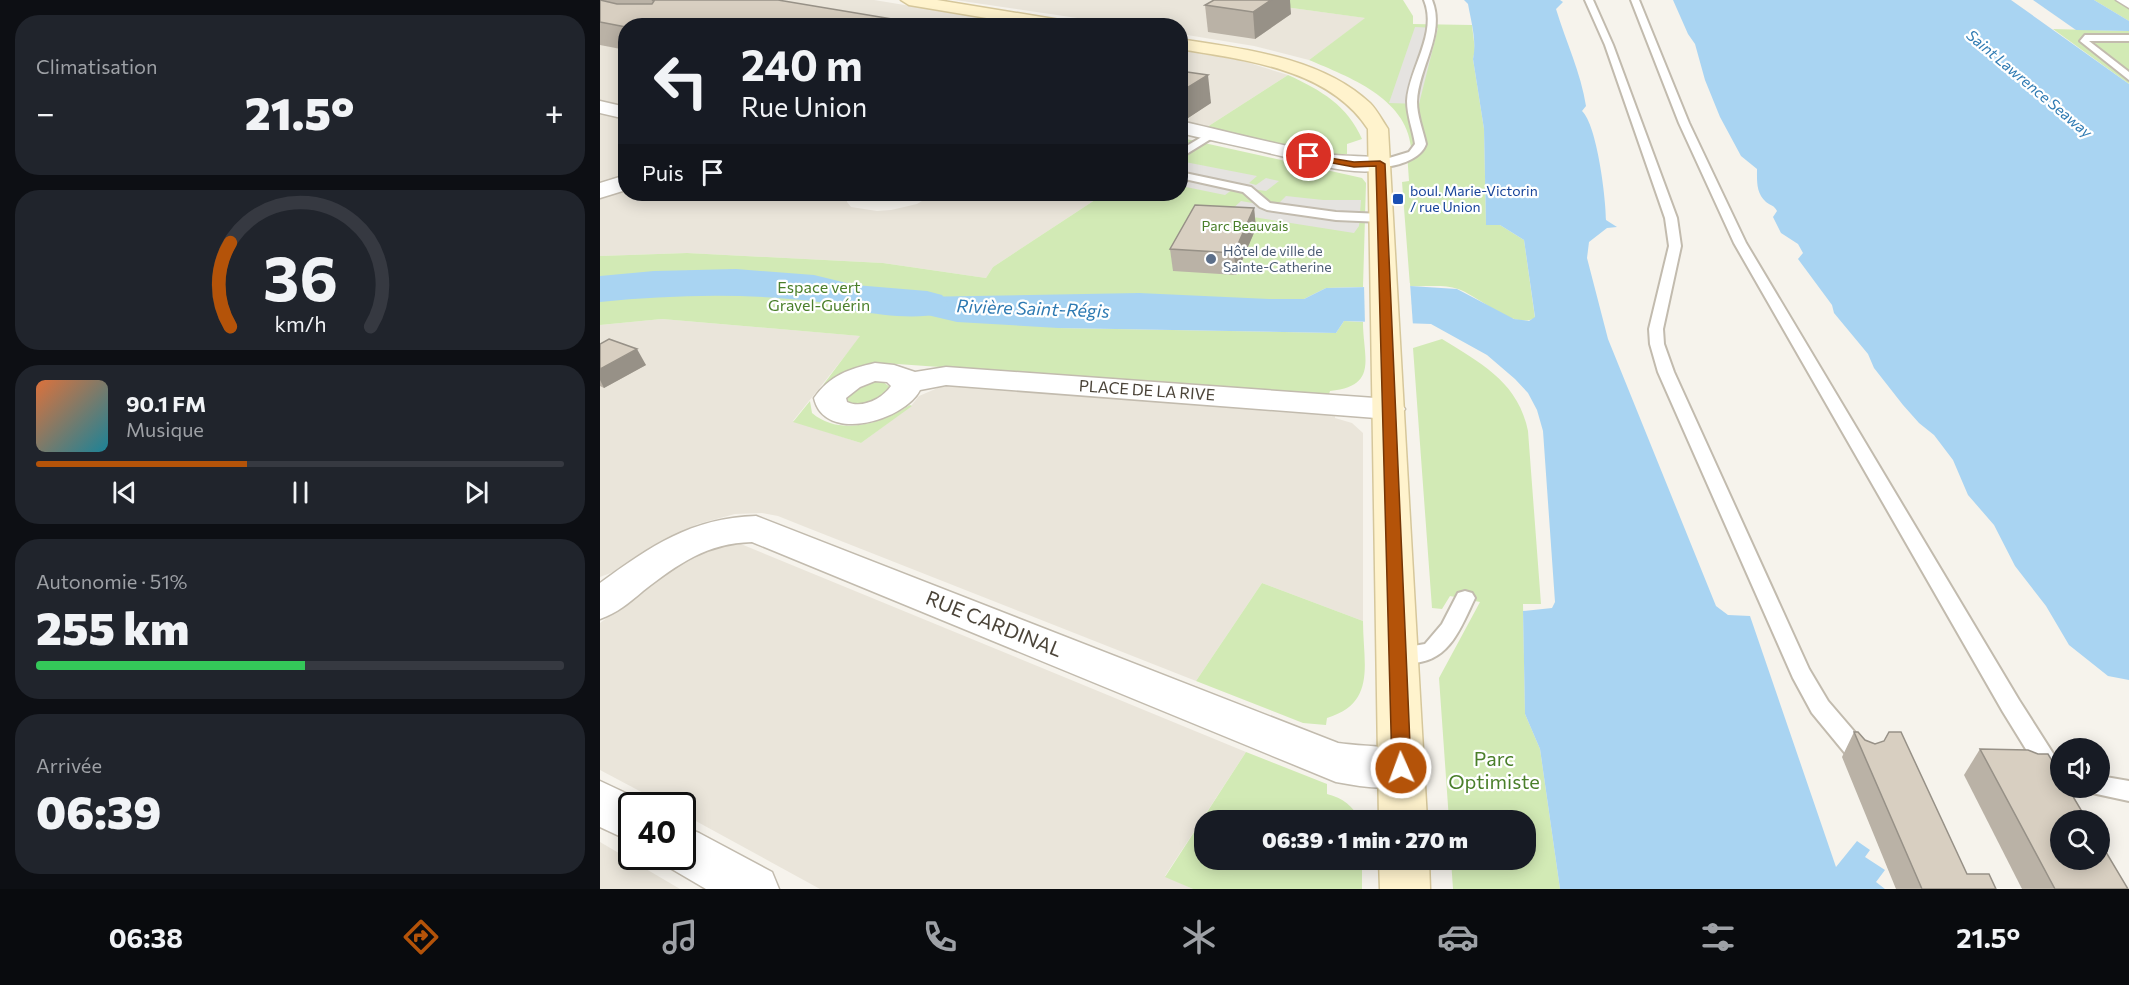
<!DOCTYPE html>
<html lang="fr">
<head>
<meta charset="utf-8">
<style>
  :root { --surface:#171b24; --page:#20242c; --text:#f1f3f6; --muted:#9ea1a6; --line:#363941; --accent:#b45309 }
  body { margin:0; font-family:Commissioner,sans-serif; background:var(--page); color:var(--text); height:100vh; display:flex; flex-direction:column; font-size:22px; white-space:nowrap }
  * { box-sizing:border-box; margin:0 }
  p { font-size:20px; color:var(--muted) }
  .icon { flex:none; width:33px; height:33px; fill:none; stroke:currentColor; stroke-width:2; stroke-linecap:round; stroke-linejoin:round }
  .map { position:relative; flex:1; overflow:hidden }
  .details { display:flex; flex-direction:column; gap:15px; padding:15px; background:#0d0f14; width:600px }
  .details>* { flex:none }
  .hud { position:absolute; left:18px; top:18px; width:570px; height:183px; border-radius:24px; box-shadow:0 3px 15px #0003; background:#171b24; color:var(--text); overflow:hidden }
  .buttons { position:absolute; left:1450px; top:738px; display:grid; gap:12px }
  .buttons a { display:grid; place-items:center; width:60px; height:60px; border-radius:50%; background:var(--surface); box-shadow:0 3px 15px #0003; font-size:30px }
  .speed { position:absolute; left:18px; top:792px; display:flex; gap:12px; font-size:30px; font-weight:700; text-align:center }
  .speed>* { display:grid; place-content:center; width:78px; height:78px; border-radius:50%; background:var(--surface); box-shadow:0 3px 15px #0003; line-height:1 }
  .speed .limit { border:3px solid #111; border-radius:9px; background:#fff; color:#111 }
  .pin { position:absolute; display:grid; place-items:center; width:51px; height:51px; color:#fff; margin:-26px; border:3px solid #fff; border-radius:50%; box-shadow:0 2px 6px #0007 }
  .me { position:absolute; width:66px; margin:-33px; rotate:358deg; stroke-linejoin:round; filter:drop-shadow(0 0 4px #0008) }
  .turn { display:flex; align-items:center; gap:21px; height:126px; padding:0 24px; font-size:27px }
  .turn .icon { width:78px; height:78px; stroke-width:2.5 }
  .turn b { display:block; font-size:42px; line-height:51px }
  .then { display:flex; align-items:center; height:57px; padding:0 24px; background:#0003; gap:12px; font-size:22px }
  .big { font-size:45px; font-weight:800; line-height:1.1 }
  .details .tile { flex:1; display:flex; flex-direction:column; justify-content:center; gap:9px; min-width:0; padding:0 21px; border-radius:24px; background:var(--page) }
  .details .dial { align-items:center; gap:0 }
  .dial svg { height:156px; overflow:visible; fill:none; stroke:var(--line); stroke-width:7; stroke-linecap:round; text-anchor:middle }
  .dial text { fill:var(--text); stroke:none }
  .song { display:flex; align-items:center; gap:18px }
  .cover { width:72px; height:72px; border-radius:9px; background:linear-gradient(135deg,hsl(20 70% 55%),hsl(190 70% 35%)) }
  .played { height:6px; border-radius:3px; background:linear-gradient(90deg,var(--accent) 40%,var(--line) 40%) }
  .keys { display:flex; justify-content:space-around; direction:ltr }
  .heat { display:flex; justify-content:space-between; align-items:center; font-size:33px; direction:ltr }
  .charge { height:9px; border-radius:4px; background:linear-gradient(90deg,#34c759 51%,var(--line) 0) }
  .trip { position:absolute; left:594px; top:810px; width:342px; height:60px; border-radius:24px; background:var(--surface); box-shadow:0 3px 15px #0003; font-weight:800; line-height:60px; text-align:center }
  .tab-bar { display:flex; height:96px; justify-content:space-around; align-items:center; background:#090b0e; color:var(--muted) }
  .tab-bar .icon { width:42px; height:42px }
  .tab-bar .selected { color:var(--accent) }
  .tab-bar b { font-size:27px; color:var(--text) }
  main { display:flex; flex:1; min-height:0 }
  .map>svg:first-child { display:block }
</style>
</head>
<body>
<main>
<section class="details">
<div class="tile"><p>Climatisation</p>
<div class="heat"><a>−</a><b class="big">21.5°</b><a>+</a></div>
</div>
<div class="tile dial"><svg viewBox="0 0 100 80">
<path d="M14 69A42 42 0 1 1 86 69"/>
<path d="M14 69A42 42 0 0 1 14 26" stroke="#b45309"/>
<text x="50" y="56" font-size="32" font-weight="700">36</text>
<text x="50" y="72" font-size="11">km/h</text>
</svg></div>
<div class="tile">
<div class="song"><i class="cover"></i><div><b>90.1 FM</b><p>Musique</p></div></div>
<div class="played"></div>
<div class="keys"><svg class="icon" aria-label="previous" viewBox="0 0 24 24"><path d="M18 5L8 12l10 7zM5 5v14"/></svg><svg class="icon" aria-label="pause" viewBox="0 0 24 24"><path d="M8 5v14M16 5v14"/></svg><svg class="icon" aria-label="next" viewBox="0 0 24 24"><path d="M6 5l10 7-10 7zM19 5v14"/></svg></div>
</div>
<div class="tile"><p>Autonomie · 51%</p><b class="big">255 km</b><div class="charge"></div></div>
<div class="tile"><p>Arrivée</p><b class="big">06:39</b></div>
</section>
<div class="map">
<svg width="1529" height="889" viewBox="0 0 1529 889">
  <rect width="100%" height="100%" fill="#f6f3ec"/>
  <g fill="#eae5da">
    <polygon points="0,0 274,0 428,25 72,25"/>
    <polygon points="355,0 633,0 766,18 709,60 654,46 581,34 580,26 525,25"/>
    <polygon points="0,25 25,30 25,107 0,102"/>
    <polygon points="581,50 643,61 688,75 604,129 581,123"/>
    <polygon points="0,113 26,119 25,177 0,186"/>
    <polygon points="25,187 26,194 247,194 247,202 251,207 277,211 291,210 317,204 333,194 504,194 393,267 386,278 283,263 87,253 0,256 0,195"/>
    <polygon points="62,319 261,336 193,421 261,443 311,406 319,396 340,387 351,386 735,414 735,418 752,423 763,433 763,621 662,583 596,681 208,528 178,516 162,513 135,514 98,524 65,540 21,569 0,577 0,325"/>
    <polygon points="136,542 646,752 565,876 593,889 220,889 83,814 82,806 66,805 0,770 0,623 85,560 107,548"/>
    <polygon points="0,842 80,889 0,889"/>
  </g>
  <g fill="#d2eab5">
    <path d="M633,0H803L813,16V24L872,25L875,50L873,59L884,129L886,225H900L924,240L935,318C913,330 879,296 858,289C844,284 825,287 810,286L802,182L809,181L807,152L811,147C806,98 749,77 709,60L765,18Z"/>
    <polygon points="1494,0 1529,0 1529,21"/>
    <polygon points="1453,29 1529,31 1529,84"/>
    <path d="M688,75C721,90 748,106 762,139L747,144V154L734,155L604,129Z"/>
    <path d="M586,139L762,178L766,183L763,287L726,288L704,299H669L458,328L736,333L744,321L763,322C763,358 779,386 730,391L729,394L283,363L248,370L223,385L260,336L62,319L0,325V256L87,253L283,263L386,278L393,267L504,194H580L581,142Z"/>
    <path d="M842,339C882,364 918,382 928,431L941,604H923L925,714L940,749L960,889H853L851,860H926V820H849L839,678L880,602L850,596L842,609L832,608L813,348Z"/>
    <path d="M271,381L283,382L290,387L283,399C270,403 258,409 246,400L247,392Z"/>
    <path d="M210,401L212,413C240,437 283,423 310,405L312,406L261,443L193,422Z"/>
    <path d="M662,583L763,621C763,664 777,703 727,718L726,725L703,723L596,681Z"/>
    <path d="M646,752L727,784V794C743,798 753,806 760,820H604V860H762V889H593L565,877Z"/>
  </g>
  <g fill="#e5e3e0">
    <polygon points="815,27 838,28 819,104 789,103"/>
    <polygon points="585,162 657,176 649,183 656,185 666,178 679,181 666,191 636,187 625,195 581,186 581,164"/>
    <polygon points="686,196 723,200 761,200 759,226 754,233 628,213 641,201 675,207"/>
  </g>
  <g fill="#a9d4f2">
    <path d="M864,0H960L963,2L956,9C966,42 981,73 986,106L982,111C997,125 1006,198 1006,220L1017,227L1007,228L989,242L987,258L1008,339L1116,606L1128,615L1150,616L1236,867L1257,841L1270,850L1265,857L1285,870L1276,882L1285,889H960L940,749L925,714L923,611L952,608L955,602L943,431L937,410L928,393L915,379L887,355L831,324L744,321L736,333L458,328L357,322L255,298L539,293L669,299H704L726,288L810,286L857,289L914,319L929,321L935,317L924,240L900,225H886L884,129L873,59C877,41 871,21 868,4Z"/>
    <path d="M1073,0H1411L1529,84V680L1508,676L1469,645L1446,606L1415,566L1394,525L1368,495L1353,460L1334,435L1319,423L1303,405L1274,368L1268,354L1234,313L1232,305L1198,259L1203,253L1198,244L1181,233L1173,217L1177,211C1174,205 1171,206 1166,202C1156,193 1157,181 1157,169L1141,156L1120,117L1105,80L1095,44L1088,34Z"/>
    <polygon points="1433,0 1494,0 1529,21 1529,31 1476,30"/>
  </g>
  <polygon fill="#f6f3ec" points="810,283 813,326 765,325 764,284"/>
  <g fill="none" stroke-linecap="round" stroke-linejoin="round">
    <path fill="#a9d4f2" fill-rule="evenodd" d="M136,269L214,275L255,285L327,291L342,295L349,304L342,313C316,320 283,315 256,311C241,309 226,302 211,301C140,293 71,295 0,302V276L54,271Z"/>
    <defs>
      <g id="lane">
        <path d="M824,0H832C846,34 818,68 817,102C817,116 823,130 826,144C821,160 792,169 776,166V162L809,152L815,144C813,130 807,116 807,101C809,68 838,34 824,0Z"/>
        <polygon points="985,0 993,0 1013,45 1077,218 1081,246 1063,329 1064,344 1074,372 1209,669 1228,701 1270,750 1273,757 1270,764 1262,767 1254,764 1212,713 1193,678 1058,372 1050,344 1049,329 1069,246 1065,218 1005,45"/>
        <polygon points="1031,0 1039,0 1089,123 1146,243 1419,700 1461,766 1461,788 1472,788 1469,793 1461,796 1453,793 1403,712 1134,243 1079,123"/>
        <polygon points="1529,35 1529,41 1489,41 1529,72 1529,80 1480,41 1485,35"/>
        <polygon points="610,132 614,133 614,137 580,158 580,150"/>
        <polygon points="580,172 651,187 670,203 736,212 782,214 788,218 782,222 736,220 667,210 660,207 643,192 580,178"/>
        <path d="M865,591L872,593L875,598C861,627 850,661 813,663C805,664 798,664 790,662L787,656L790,650L825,644L842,624L858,593Z"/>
        <polygon points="1500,776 1529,781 1529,801 1492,793 1489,788 1500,788"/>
      </g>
      <g id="street">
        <polygon points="1516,0 1529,0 1529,8"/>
        <polygon points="0,101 26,107 26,119 0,113"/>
        <path d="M580,121C629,132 678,145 727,154C747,157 768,155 788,159L791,164L788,169C754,177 715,164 681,156C648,148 614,141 580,133Z"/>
        <polygon points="26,175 26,190 0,198 0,183"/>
        <path d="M275,363L294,365L315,372L346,367L789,399L800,402L805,409L800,416L789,419L346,385L320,390C304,421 224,444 214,398C230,375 249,369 275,363ZM275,381L287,382L291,386C282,399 262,409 247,402L246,398L260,387Z"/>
        <path d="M156,516L738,743C765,747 792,745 817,754L824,768L817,782C791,792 763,787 736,782L152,542C107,543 78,564 43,591C29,603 17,613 0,619V583C51,546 91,518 156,516Z"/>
        <polygon points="0,781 49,804 32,806 32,842 0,827"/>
        <polygon points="82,826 99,833 172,872 179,889 106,889 65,865 61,856 82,856"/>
      </g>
      <g id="secondary">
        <polygon points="301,0 337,0 466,21 474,26 434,26 309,5"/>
        <path d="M580,39C643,49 721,57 770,103C777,110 782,120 788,129L827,820H779L768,129C729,69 646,60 580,49Z"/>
        <polygon points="779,860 829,860 830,889 780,889"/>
      </g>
    </defs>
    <use href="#lane" stroke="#c2bbae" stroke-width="4"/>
    <use href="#street" stroke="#c2bbae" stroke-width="3"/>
    <use href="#secondary" stroke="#d6c79b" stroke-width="3"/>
    <use href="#lane" fill="#fff" fill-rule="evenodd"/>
    <use href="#street" fill="#fff" fill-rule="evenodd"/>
    <use href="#secondary" fill="#fff3cd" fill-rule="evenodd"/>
  </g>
  <g fill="#bab2a6">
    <polygon points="0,0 180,0 26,26 26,50 0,45"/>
    <polygon points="605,5 691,14 655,39 608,32"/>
    <polygon points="580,71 611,103 585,120 580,119"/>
    <polygon points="654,208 656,228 636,275 573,271 570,249"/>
    <polygon points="0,344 46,365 4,388 0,386"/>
    <polygon points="1254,732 1367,874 1396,889 1296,889 1242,757"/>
    <polygon points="1380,749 1528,889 1422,889 1364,775"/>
  </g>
  <g fill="#979187">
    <polygon points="671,0 690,0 691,14 655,39 653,12"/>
    <polygon points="608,75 611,103 585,120 582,91"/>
    <polygon points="654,208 656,228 636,275 634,253"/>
    <polygon points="37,349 46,365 4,388 0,380 0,369"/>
  </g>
  <g fill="#d8cfc1" stroke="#979187" stroke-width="1.5">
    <polygon points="0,0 17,4 52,4 54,1 52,0 178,0 334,26 26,26 26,27 0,22"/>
    <polygon points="614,0 671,0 653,12 605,5"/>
    <polygon points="580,71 608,75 582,91 580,91"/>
    <polygon points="595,205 654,208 634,253 570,249"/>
    <polygon points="9,339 37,349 0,369 0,344"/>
    <polygon points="1254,732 1258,732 1265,740 1275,744 1284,741 1289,732 1301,732 1367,874 1389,874 1396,889 1322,889"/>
    <polygon points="1380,749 1428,750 1438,754 1448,754 1461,776 1461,788 1468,788 1487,820 1461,820 1461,860 1500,860 1500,842 1528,889 1455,889"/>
  </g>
  <polygon fill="#b45309" stroke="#753606" stroke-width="1.5" points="705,154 754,162 780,161 785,164 811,768 808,774 801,776 795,774 792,768 776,166 754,167 705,158"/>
  <rect fill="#1a4fb4" stroke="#fff" stroke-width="2" x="792" y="193" width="12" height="12" rx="3"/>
  <circle fill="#5c6f8a" stroke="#fff" stroke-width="2" cx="611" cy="259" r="6"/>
  <g text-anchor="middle" stroke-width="4.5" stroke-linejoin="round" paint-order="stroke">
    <g font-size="14" fill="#164399" stroke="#fff" text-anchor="start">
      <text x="810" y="196">boul. Marie-Victorin<tspan x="810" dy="16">/ rue Union</tspan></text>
    </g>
    <g font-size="14" fill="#4a7f2a" stroke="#fff">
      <text x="645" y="231">Parc Beauvais</text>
    </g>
    <g font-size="14" fill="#4e5e75" stroke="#fff" text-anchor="start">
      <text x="623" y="256">Hôtel de ville de<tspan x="623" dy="16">Sainte-Catherine</tspan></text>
    </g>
    <g font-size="15" font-style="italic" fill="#2e7ab2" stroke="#fff">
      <text transform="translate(1429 84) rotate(40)" y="5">Saint Lawrence Seaway</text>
    </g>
    <g font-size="16" fill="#4a7f2a" stroke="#fff">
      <text x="219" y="293">Espace vert<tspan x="219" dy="18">Gravel-Guérin</tspan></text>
    </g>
    <g font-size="16" fill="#4b4439" stroke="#fff">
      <text transform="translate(547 390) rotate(4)" y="6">PLACE DE LA RIVE</text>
    </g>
    <g font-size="18" font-style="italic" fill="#2e7ab2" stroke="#fff">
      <text transform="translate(433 309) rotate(2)" y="6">Rivière Saint-Régis</text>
    </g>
    <g font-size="20" fill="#4b4439" stroke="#fff">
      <text transform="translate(394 624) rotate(22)" y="7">RUE CARDINAL</text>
    </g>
    <g font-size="20" fill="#4a7f2a" stroke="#fff">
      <text x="894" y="766">Parc<tspan x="894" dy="23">Optimiste</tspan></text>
    </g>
  </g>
</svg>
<div class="buttons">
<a><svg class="icon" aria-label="sound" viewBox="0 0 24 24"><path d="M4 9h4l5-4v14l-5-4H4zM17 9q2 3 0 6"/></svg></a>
<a><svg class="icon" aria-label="search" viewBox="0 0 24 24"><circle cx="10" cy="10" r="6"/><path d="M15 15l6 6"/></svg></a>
</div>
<div class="speed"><div class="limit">40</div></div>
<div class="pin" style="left:709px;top:156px;background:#d93025"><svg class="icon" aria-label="arrive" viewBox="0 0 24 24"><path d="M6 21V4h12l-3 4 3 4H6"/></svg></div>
<svg class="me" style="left:801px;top:768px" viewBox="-20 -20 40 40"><circle r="17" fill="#b45309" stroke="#fff" stroke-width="3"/><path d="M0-11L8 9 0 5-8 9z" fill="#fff"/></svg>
<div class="trip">06:39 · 1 min · 270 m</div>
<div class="hud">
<div class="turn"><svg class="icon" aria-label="left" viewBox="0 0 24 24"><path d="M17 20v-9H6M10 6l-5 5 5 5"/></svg><div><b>240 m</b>Rue Union</div></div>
<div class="then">Puis<svg class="icon" aria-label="arrive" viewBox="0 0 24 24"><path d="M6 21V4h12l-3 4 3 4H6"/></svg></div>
</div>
</div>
</main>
<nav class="tab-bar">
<b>06:38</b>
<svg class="icon selected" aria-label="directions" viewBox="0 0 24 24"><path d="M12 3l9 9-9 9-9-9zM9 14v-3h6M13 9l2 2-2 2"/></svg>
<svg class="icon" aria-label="music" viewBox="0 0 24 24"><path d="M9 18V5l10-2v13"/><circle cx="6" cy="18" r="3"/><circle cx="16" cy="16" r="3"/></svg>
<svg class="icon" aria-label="phone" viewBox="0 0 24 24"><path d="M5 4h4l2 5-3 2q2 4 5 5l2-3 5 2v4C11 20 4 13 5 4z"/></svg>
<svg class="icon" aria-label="climate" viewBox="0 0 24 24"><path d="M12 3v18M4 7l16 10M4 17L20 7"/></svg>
<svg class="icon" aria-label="car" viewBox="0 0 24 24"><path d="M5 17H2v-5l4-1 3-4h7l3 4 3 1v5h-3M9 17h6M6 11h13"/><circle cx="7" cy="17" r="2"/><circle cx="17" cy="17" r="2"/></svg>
<svg class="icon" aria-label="filters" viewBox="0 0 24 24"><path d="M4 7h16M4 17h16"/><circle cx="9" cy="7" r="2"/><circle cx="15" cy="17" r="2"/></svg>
<b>21.5°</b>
</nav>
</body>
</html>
